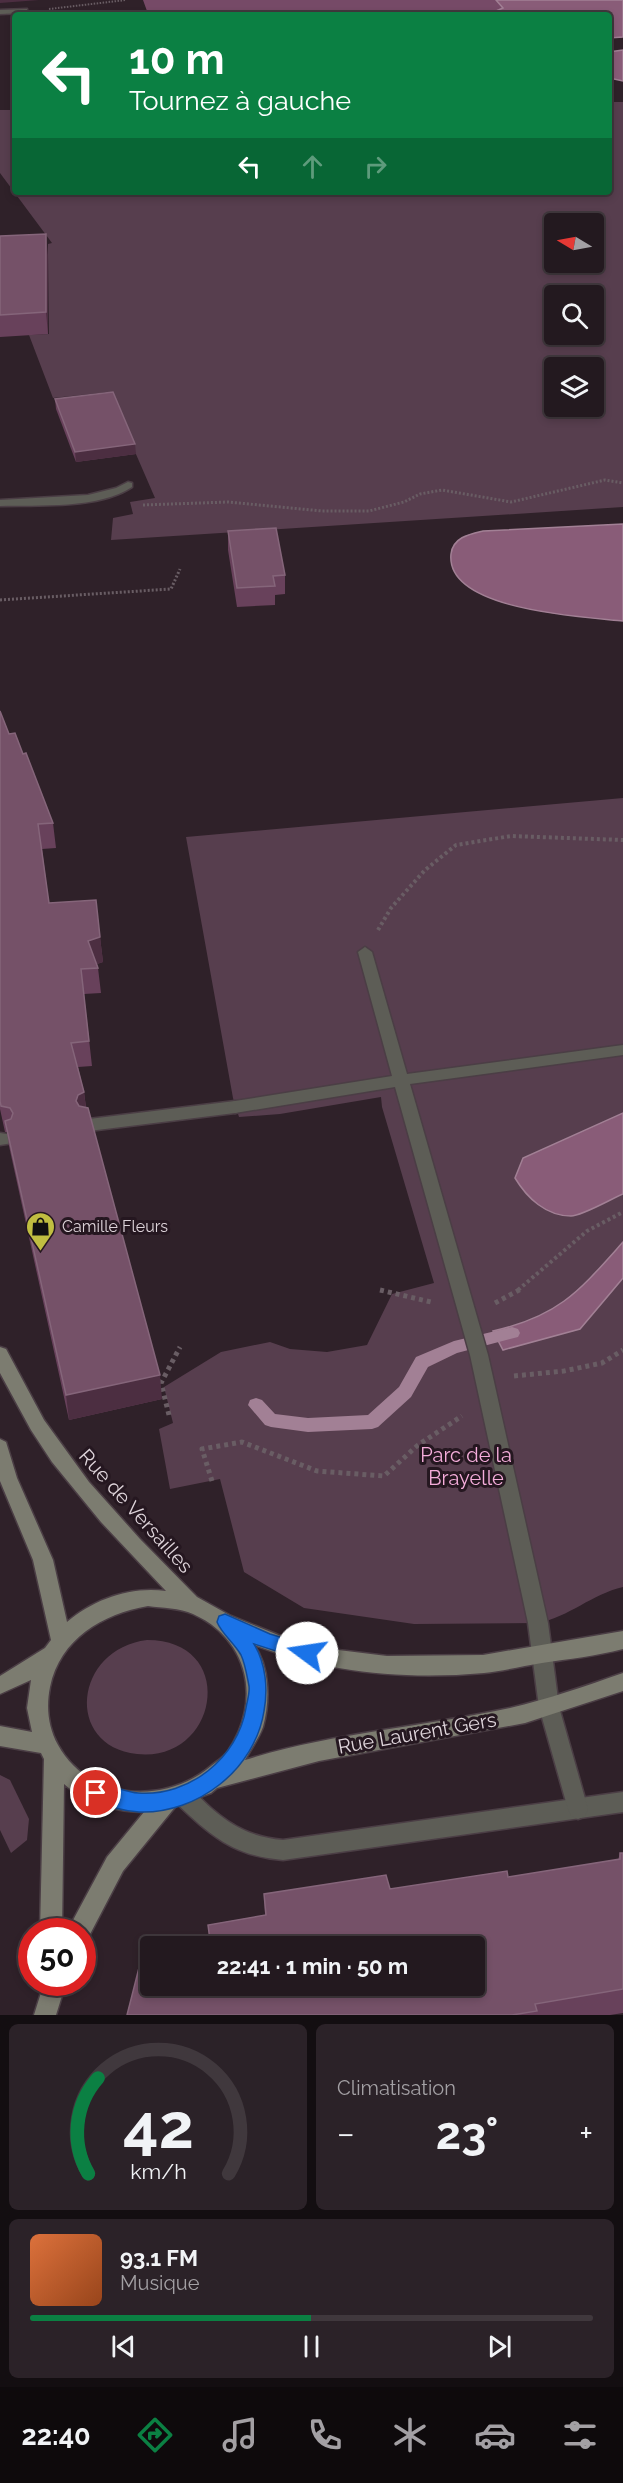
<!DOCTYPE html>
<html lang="fr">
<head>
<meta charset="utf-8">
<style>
  :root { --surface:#23191f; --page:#2b2228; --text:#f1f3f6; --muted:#a3a0a4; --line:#40383d; --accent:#0b8043 }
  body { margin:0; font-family:Raleway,sans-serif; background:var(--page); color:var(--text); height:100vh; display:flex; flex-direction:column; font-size:22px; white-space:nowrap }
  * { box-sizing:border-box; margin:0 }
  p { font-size:20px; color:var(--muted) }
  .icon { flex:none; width:33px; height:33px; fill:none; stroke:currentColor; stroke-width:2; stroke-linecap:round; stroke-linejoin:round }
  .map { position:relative; height:2015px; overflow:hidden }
  .side { display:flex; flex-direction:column; gap:9px; padding:9px; background:#130e11; flex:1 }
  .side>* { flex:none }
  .banner { position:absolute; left:12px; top:12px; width:600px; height:183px; border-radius:6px; box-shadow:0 3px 9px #0003,0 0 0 2px var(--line); background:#0b8043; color:#fff; overflow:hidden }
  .needle { width:39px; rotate:280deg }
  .controls { position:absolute; left:544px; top:213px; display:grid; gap:12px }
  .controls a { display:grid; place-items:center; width:60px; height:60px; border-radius:6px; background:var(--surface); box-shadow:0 3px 9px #0003,0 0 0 2px var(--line); font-size:30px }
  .speed { position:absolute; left:18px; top:1918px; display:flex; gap:12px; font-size:30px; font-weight:700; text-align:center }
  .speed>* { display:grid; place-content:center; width:78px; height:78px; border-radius:50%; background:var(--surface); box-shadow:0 3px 9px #0003,0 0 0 2px var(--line); line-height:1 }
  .speed .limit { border:9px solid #d22; background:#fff; color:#111 }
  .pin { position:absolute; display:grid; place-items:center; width:51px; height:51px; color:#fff; margin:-26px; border:3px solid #fff; border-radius:50%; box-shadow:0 2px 6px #0007 }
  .me { position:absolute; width:66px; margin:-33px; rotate:284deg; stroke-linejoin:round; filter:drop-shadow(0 0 4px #0008) }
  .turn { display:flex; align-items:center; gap:21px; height:126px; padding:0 18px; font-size:27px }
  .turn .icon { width:78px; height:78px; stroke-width:2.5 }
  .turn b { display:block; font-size:42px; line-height:51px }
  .lanes { display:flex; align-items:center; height:57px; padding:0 18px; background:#0003; justify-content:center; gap:30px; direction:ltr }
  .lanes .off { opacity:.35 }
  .big { font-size:45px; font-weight:700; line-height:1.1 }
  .side .tile { flex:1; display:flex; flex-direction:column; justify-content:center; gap:9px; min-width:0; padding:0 21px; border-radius:9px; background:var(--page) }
  .side .dial { align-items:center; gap:0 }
  .dial svg { height:156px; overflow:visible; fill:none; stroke:var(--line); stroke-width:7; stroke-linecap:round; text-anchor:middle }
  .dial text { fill:var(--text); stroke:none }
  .song { display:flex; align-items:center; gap:18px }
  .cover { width:72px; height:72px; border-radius:9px; background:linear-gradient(135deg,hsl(20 70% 55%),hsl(20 70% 35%)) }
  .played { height:6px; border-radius:3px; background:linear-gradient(90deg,var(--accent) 50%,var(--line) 50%) }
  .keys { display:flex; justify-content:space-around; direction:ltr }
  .heat { display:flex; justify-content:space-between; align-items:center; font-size:33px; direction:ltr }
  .side .tiles { flex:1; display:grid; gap:9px; grid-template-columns:1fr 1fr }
  .tile:last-child { grid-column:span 2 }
  .trip { position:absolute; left:140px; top:1936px; width:345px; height:60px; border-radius:6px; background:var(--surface); box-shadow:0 3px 9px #0003,0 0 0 2px var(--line); font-weight:700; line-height:60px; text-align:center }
  .tab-bar { display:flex; height:96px; justify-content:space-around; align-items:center; background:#0e0a0c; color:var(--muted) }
  .tab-bar .icon { width:42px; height:42px }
  .tab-bar .active { color:var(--accent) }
  .tab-bar b { font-size:27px; color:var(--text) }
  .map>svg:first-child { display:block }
</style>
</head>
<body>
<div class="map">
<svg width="623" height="2015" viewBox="0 0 623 2015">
  <rect width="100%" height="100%" fill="#2f2129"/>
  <g fill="#573e4e" fill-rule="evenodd">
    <path d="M609,102H623V507L111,540L113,518L133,514L130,502L155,498L109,392L53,398L29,335L49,334L48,255V244L52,243L0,173V110H15V192H609ZM555,224H594V262H555ZM555,296H594V334H555ZM555,368H594V406H555Z"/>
    <path d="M623,798V1587C592,1594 569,1617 538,1623L414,1624L304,1608L244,1572L220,1479L170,1489L159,1429L173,1423L164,1387L221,1352L270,1342L290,1349L327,1352L367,1345L392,1294L434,1283L382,1107L381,1097L280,1114L239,1117L233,1098L186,837Z"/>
    <path d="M147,1640C239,1640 219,1763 137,1754C64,1746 74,1649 147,1640Z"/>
    <polygon points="0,1775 10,1780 29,1819 27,1840 11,1853 0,1830"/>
  </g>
  <polygon fill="#764a67" points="143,0 496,0 503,8 487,15 126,15 147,11"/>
  <g fill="#895c78" stroke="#a28095" stroke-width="1.5">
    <polygon points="496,0 623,0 623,37 609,38 609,15 487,15 503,8"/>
    <polygon points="623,50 623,81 609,78 609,52"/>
    <path d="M623,524V621C586,617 445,611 451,554C453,537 470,534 483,531Z"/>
    <path d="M623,1113V1194C611,1199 582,1216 571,1216C546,1216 527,1198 515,1178L523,1158Z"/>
    <path d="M623,1242V1278L580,1329L503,1350L493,1331C560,1316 580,1290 623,1242Z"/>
  </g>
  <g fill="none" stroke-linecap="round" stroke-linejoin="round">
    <polygon fill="#a28095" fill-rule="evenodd" points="512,1327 518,1329 520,1333 518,1337 457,1353 428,1367 411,1397 378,1427 372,1429 308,1432 271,1427 265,1425 248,1405 250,1400 256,1398 262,1400 275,1414 308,1418 368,1415 399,1387 416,1357 454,1341"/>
    <defs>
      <g id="lane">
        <polygon points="27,9 27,13 24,13 0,14 0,10"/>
        <path d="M128,482L132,483V487C100,509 38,505 0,506V500L88,495L116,488Z"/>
        <polygon points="235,1101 241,1103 243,1107 241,1111 235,1113 89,1131 83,1129 81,1125 83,1121 89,1119"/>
        <polygon points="0,1133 13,1135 15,1139 13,1143 0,1145"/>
        <path d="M182,1785C194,1790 202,1800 211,1808C234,1828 253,1837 283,1840L623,1792V1812L283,1860C233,1856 210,1835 175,1802L172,1795L175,1788Z"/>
      </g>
      <polygon id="street" points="365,947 372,952 407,1074 623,1045 623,1055 410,1084 488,1355 548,1623 559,1707 588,1809 585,1816 578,1819 571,1816 568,1809 539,1707 528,1623 470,1355 395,1087 235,1113 229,1111 227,1107 229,1103 235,1101 392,1076 358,952"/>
      <g id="secondary">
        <path d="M0,1347L6,1349L44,1420L89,1482L140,1539L197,1597L231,1616L291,1640L322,1648L387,1656L483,1655L623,1631V1649C596,1656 569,1659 542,1663C522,1666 503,1671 484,1673C406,1680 328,1673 254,1645C270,1667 270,1702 263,1727C259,1738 251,1749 245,1760C331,1733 422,1727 510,1708C548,1699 586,1686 623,1673V1691L525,1723L319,1761L217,1788L211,1793L176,1806L123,1871L87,1940L82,1941V1932H68L71,1924L107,1857L144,1812C116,1812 86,1803 64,1784L62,1932H40L44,1759L41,1753L0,1746V1726L32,1732L27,1708L31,1680L0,1694V1676L45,1648L51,1640L33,1560L0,1481V1439L6,1442L17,1478L53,1560L67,1622C94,1599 131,1586 166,1591L101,1522L52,1462L31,1430L0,1373ZM148,1606C162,1608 180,1608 193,1614C249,1639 262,1701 228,1751C224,1757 217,1761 211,1766C165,1805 89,1801 58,1745C48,1727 46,1707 50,1687C60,1639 102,1614 148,1606Z"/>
        <polygon points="44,1983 66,1983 56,2015 34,2015"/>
      </g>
    </defs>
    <use href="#lane" stroke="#4b3e45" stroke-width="3"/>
    <use href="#street" stroke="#4b3e45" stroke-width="3"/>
    <use href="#secondary" stroke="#4b3e45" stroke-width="3"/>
    <polyline stroke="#695d64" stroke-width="2" stroke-dasharray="1.5 1.5" stroke-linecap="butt" points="49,9 126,0"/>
    <g stroke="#695d64" stroke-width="3" stroke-dasharray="2 2" stroke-linecap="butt">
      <polyline points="143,505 228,502 322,511 369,511 404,502 420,494 442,490 511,502 605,480 623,483"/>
      <polyline points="0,600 171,589 180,569"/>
    </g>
    <g stroke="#695d64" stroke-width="4" stroke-dasharray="3 3" stroke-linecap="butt">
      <polyline points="378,930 391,908 425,870 456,845 511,836 623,840"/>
      <polyline points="518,1290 587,1231 623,1212"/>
    </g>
    <g stroke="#695d64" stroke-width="5" stroke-dasharray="4 4" stroke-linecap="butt">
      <polyline points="380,1290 431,1302"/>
      <polyline points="495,1303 521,1289"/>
      <polyline points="514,1376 564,1371 602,1363 623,1350"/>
      <polyline points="169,1415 161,1383 180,1347"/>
      <polyline points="212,1481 202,1449 242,1442 317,1471 384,1476 418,1445 462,1416"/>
    </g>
    <use href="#lane" fill="#5d5d56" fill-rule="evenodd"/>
    <use href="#street" fill="#5d5d56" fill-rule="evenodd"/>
    <use href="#secondary" fill="#7c7c70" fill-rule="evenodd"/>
  </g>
  <g fill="#68415b">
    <polygon points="0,236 48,255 48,334 0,337"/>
    <polygon points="55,399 136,454 76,462 56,409"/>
    <polygon points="228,531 285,575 285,594 275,595 275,605 237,607 228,550"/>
    <polygon points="0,711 9,734 23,754 53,823 56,848 42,849 49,903 100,937 103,962 97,964 98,968 101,993 84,994 92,1066 78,1067 84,1092 86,1107 162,1399 69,1420 9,1146 7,1132 5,1132 0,1109"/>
    <polygon points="620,1853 623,1853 623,2013 610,2015 127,2015 474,1947 210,1947 208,1925 265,1915 264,1894 390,1889 508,1877 618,1860"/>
  </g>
  <g fill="#4c2e41">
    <polygon points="0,0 39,0 0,3"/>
    <polygon points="46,234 48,255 48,334 46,312"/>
    <polygon points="135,444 136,454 76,462 75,452"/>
    <polygon points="100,937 103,962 91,966 88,941"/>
    <polygon points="84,1092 87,1117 76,1101 78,1095"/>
    <polygon points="160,1375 162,1399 69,1420 66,1395"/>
  </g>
  <g fill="#755168" stroke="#85657a" stroke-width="1.5">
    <polygon points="46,234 46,312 0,315 0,236"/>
    <polygon points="113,392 135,444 75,452 55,399"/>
    <polygon points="276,528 285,575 273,576 275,586 237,588 228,531"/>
    <polygon points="0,711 9,734 15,733 23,754 26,753 53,823 38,824 49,903 96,900 100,937 88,941 98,968 81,969 89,1041 71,1043 84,1092 78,1095 76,1101 79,1106 88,1108 160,1375 66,1395 5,1121 11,1119 13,1113 10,1108 1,1106 0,1101"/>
    <polygon points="620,1853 623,1853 623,1989 535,2004 537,2011 512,2015 127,2015 141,1960 150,1958 150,1986 474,1986 474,1947 211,1947 208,1925 266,1915 264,1894 386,1875 390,1889 507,1871 508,1877 620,1859"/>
  </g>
  <path fill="#1a73e8" stroke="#114b97" stroke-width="1.5" d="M225,1614L270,1634L314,1647L316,1653L314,1658L307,1661L254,1644C266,1664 268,1689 264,1711C255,1769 198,1814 139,1812C123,1811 103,1805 89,1799L87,1793L89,1786C105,1780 122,1792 138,1793C189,1797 238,1758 246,1708C247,1701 250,1693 249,1686C247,1676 245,1663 241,1655C234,1643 222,1634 217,1622L219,1616Z"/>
  <defs>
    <symbol id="shop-pin" viewBox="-11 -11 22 30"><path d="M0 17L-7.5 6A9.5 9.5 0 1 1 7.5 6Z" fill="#c0be41" stroke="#251720"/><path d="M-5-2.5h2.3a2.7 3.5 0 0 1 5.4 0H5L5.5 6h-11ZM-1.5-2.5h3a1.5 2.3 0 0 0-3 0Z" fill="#111"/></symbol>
  </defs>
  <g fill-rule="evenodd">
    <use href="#shop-pin" x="24" y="1210" width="33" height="45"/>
  </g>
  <g text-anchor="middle" stroke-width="6" stroke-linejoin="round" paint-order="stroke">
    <g font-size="16" fill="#ded4da" stroke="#251720" text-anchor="start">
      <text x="62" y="1232">Camille Fleurs</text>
    </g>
    <g font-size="20" fill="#f5addb" stroke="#251720">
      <text x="466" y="1462">Parc de la<tspan x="466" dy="23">Brayelle</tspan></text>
    </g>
    <g font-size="20" fill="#ded4da" stroke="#251720">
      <text transform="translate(136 1511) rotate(48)" y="7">Rue de Versailles</text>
      <text transform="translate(417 1733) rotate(-10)" y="7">Rue Laurent Gers</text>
    </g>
  </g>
</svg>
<div class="controls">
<a><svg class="needle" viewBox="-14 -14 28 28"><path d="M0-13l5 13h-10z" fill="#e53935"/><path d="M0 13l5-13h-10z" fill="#a3a0a4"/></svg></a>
<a><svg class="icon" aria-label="search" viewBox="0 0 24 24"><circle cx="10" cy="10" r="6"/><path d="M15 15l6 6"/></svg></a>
<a><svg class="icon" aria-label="layers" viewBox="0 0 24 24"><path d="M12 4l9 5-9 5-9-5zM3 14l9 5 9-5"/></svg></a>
</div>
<div class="speed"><div class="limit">50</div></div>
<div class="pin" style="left:96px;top:1793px;background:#d93025"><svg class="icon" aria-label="arrive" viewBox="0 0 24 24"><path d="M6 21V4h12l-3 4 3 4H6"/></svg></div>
<svg class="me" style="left:307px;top:1653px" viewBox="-20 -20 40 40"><circle r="19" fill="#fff"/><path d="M0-13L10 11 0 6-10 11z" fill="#1a73e8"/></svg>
<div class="trip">22:41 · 1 min · 50 m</div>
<div class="banner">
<div class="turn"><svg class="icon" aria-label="left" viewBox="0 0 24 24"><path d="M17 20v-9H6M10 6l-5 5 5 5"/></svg><div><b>10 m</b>Tournez à gauche</div></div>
<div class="lanes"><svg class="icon" aria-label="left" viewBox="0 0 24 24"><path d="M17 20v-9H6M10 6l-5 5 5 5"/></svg><svg class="icon off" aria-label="ahead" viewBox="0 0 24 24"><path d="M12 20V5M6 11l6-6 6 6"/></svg><svg class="icon off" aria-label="right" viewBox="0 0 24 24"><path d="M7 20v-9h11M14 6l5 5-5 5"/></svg></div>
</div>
</div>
<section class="side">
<div class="tiles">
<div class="tile dial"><svg viewBox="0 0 100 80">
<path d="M14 69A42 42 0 1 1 86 69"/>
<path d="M14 69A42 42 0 0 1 19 20" stroke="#0b8043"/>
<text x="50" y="56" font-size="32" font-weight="700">42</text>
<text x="50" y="72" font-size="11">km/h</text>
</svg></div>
<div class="tile"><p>Climatisation</p>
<div class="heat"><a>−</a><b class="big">23°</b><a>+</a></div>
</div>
<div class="tile">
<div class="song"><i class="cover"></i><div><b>93.1 FM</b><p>Musique</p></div></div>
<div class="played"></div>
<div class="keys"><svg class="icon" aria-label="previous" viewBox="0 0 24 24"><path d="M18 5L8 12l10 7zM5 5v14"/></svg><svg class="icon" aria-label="pause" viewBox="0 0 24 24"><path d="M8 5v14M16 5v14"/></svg><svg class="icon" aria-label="next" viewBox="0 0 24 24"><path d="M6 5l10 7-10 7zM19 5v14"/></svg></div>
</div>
</div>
</section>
<nav class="tab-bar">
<b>22:40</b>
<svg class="icon active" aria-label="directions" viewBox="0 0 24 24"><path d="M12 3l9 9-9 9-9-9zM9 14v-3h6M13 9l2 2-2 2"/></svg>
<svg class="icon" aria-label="music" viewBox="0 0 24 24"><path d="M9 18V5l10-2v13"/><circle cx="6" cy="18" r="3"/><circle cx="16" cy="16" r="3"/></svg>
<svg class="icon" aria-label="phone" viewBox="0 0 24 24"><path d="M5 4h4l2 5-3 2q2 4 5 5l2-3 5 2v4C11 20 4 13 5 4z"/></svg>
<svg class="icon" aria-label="climate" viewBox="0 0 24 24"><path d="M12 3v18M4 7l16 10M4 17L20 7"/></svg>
<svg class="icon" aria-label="car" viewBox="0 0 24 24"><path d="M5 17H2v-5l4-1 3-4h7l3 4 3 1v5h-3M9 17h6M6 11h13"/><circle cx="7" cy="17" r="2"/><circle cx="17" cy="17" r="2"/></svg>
<svg class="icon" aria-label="filters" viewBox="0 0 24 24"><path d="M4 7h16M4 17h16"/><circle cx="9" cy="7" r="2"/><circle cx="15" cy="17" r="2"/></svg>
</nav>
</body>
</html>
